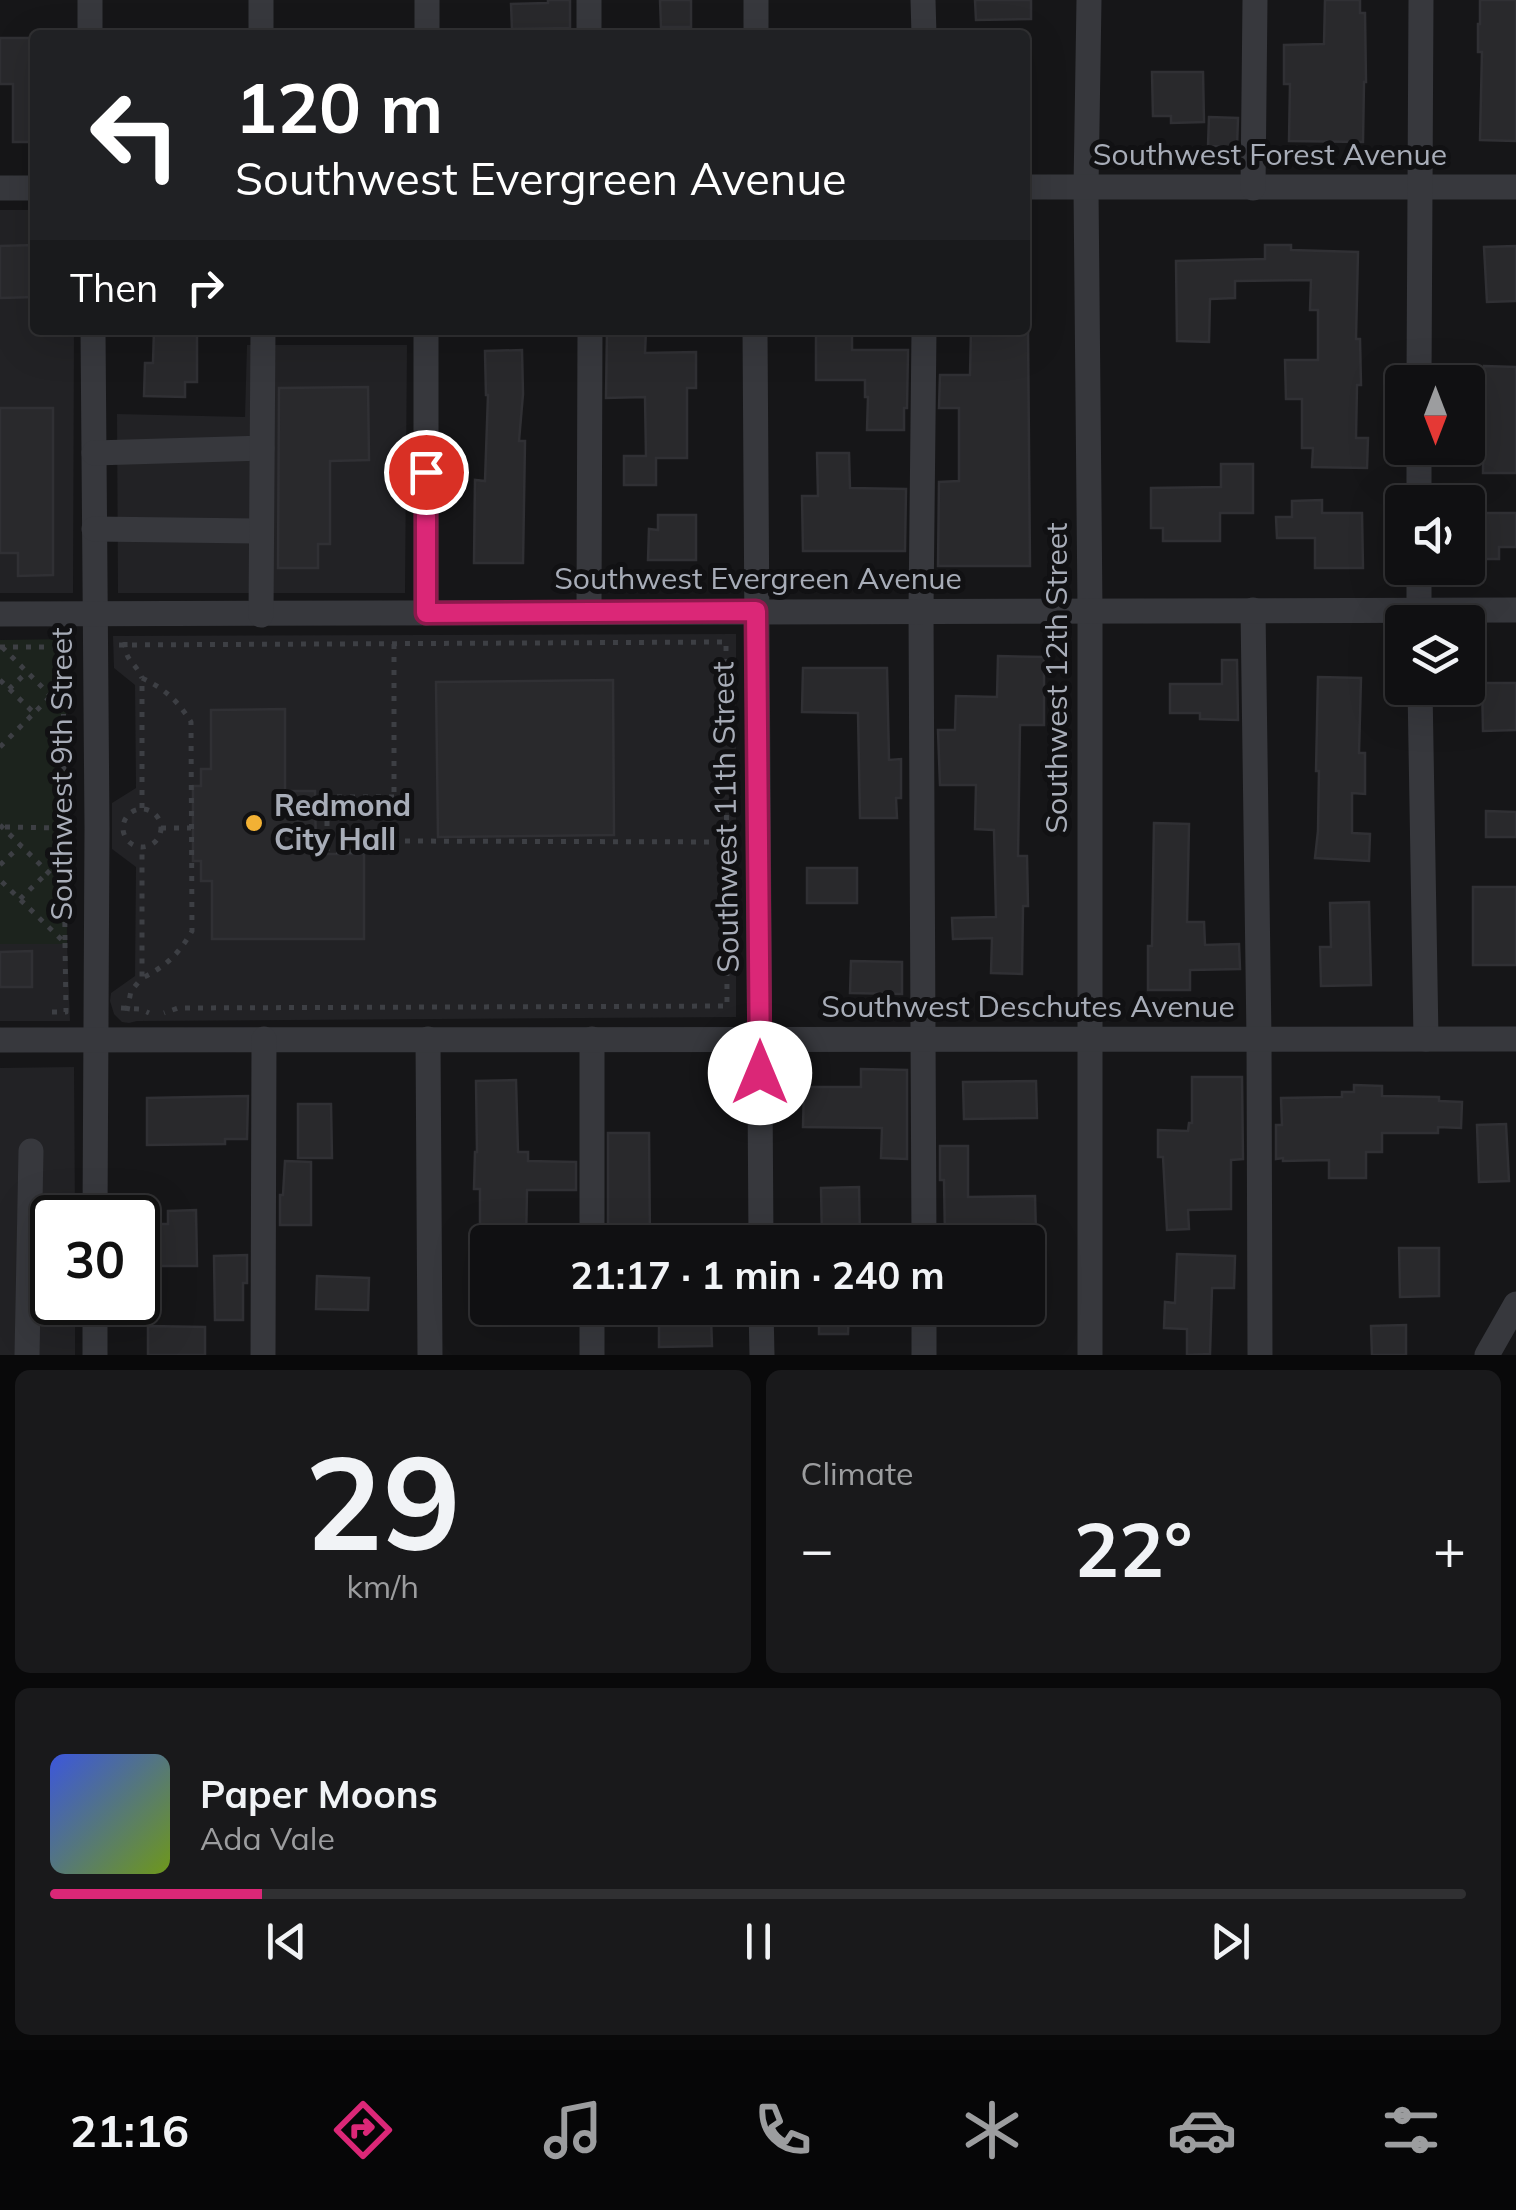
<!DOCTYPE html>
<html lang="en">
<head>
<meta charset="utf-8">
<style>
  :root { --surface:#101012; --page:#19191b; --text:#f1f3f6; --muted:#9c9d9f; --line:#303032; --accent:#db2777 }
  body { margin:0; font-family:Mulish,sans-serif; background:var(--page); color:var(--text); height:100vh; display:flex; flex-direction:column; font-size:38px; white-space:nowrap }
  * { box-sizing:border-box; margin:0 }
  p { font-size:32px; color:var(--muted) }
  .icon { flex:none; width:55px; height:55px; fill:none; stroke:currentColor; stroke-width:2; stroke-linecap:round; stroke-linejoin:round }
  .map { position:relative; height:1355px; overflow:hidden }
  .panel { display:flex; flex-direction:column; gap:15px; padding:15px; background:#09090a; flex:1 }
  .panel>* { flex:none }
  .hud { position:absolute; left:30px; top:30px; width:1000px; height:305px; border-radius:10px; box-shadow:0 10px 40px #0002,0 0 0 2px var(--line); background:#202124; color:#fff; overflow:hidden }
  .needle { width:65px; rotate:180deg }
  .tools { position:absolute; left:1385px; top:365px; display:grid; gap:20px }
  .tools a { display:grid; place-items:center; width:100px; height:100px; border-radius:10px; background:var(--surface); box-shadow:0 10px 40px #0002,0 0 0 2px var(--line); font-size:50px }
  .speed { position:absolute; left:30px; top:1195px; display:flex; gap:20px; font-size:50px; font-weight:700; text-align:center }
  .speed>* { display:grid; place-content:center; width:130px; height:130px; border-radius:50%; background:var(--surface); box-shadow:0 10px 40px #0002,0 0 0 2px var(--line); line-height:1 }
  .speed .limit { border:5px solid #111; border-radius:15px; background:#fff; color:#111 }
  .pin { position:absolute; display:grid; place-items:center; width:85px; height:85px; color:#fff; margin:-42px; border:5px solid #fff; border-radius:50%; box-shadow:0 2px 10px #0007 }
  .me { position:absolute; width:110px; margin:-55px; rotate:0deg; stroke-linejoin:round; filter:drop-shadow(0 0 8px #0008) }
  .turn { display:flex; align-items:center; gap:35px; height:210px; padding:0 40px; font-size:45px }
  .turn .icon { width:130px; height:130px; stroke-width:2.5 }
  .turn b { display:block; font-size:70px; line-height:85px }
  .then { display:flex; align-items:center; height:95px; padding:0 40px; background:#0003; gap:20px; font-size:38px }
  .big { font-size:75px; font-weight:700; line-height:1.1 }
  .panel .card { flex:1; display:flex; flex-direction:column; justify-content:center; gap:15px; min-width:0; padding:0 35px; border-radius:15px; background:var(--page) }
  .panel .dial { align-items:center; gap:0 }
  .dial b { font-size:130px; line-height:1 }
  .song { display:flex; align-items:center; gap:30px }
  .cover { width:120px; height:120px; border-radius:15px; background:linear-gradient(135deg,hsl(230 70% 55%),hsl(80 70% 35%)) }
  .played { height:10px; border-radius:5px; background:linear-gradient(90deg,var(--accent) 15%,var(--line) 15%) }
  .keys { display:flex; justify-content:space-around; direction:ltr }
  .heat { display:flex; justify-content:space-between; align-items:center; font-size:55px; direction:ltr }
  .panel .tiles { flex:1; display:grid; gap:15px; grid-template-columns:1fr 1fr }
  .card:last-child { grid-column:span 2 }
  .trip { position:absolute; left:470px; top:1225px; width:575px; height:100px; border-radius:10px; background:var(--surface); box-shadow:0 10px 40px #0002,0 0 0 2px var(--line); font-weight:700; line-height:100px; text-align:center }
  .menu { display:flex; height:160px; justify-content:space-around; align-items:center; background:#060607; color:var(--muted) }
  .menu .icon { width:70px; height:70px }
  .menu .active { color:var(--accent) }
  .menu b { font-size:45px; color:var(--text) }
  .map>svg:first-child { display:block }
</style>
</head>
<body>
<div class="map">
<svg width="1516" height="1355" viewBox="0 0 1516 1355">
  <rect width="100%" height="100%" fill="#161618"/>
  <g fill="#222225">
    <polygon points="0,210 35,210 35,330 74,330 73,593 0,593"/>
    <polygon points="247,345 407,345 405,593 118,593 117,414 245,417"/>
    <polygon points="736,634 736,1017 137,1021 129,1023 122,1022 114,1014 110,1001 111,993 135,976 136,867 112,849 112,803 136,788 135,685 114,668 113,636"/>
    <polygon points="0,944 67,944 70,1021 0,1021"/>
    <polygon points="74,1067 75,1217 52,1218 52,1302 75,1303 75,1355 0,1355 0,1068"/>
  </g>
  <polygon fill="#1c231d" points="66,639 67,944 0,944 0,640"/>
  <g fill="#29292c" stroke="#303034" stroke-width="2.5">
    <polygon points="548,0 570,0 570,28 512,29 511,4 548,3"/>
    <polygon points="660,0 691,0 691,27 661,27"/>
    <polygon points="975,0 1031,0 1031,19 976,20"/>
    <polygon points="1325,0 1360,0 1360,13 1365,13 1366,82 1364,82 1363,142 1289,141 1290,84 1284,84 1284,45 1324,44"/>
    <polygon points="1480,0 1516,0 1516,141 1480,140 1482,52 1478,52 1478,24 1480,24"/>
    <polygon points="0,38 35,38 35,142 13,142 13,84 0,84"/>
    <polygon points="1152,72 1203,72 1204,122 1171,123 1171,116 1153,116"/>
    <polygon points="1209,117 1238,118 1237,147 1208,146"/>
    <polygon points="35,245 35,297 0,298 0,246"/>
    <polygon points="1265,245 1291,245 1291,250 1358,252 1356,339 1360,339 1361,385 1357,385 1356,438 1368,438 1367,468 1312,467 1313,448 1302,448 1302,399 1286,399 1285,360 1318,360 1318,310 1310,310 1311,280 1235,281 1235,298 1210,299 1209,342 1177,341 1176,261 1265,259"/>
    <polygon points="1516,246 1516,301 1487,302 1484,247"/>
    <polygon points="154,330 197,330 197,382 185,382 185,397 144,396 145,363 153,363"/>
    <polygon points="607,330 646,330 645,353 696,352 696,388 687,388 687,458 656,458 656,485 624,485 624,456 646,456 645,397 606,398"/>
    <polygon points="816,330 852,330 852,350 908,350 907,408 904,408 904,430 867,430 868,397 865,397 865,380 816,380"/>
    <polygon points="971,330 1028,331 1030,566 938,566 939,482 959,481 959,408 939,408 940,375 970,375"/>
    <polygon points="522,350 523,394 519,441 525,441 523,563 474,563 475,480 485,481 488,395 486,395 485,351"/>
    <polygon points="1484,366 1516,367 1516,473 1483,473"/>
    <polygon points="368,387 369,460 330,461 330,544 318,544 318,568 278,568 279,388"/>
    <polygon points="0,408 53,408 53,575 18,576 18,553 0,553"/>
    <polygon points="817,453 849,453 850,488 906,489 905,551 803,551 802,496 818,496"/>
    <polygon points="1221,464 1253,464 1253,513 1220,513 1220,541 1163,541 1163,528 1151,528 1151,488 1221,487"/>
    <polygon points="1322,500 1322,513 1362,513 1363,568 1315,568 1315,538 1277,538 1276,517 1292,517 1292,501"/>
    <polygon points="1475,513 1516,513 1516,547 1499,547 1499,559 1475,559"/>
    <polygon points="658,515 696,515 696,560 648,560 649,529 658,530"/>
    <polygon points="998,656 1044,657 1044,725 1020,725 1018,856 1027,856 1028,906 1023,906 1022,974 991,973 992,938 953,939 952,918 996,917 994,830 975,829 976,785 940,785 938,730 955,730 956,696 997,697"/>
    <polygon points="1222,660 1237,660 1238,720 1200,719 1200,713 1170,713 1170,684 1222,684"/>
    <polygon points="803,668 887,668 889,760 901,759 901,798 896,798 897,818 860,818 858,713 802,712"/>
    <polygon points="1318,677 1361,678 1359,753 1365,753 1365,794 1352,793 1352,833 1370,834 1369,861 1315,858 1318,831 1319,771 1316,771"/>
    <polygon points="613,680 614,835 438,837 436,682"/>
    <polygon points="1482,683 1516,683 1516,730 1483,731"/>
    <polygon points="285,709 285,791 315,791 316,854 364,854 364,939 212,939 212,881 201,881 201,861 193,861 193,786 201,786 201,769 211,769 211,710"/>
    <polygon points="1486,811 1516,812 1516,837 1486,837"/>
    <polygon points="1154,823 1189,824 1187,922 1204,922 1205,945 1239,944 1240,969 1190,970 1190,990 1148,990 1148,946 1152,946"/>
    <rect x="807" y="868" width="50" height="35"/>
    <rect x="1473" y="887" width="43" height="78"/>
    <polygon points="1369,902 1371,985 1321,986 1320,947 1331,947 1330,903"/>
    <polygon points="32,951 32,987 0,987 0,952"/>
    <polygon points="851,961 902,962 902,994 850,993"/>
    <polygon points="861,1069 907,1070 907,1159 881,1158 882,1128 803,1127 804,1087 861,1087"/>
    <polygon points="1192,1077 1242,1077 1243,1159 1231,1160 1231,1209 1188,1210 1189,1229 1167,1230 1163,1157 1158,1157 1158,1130 1188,1131 1189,1123 1192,1123"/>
    <polygon points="516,1080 518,1152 528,1152 528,1161 576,1162 576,1190 527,1190 526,1242 494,1242 495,1229 480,1228 480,1189 474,1189 475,1152 477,1152 476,1081"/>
    <polygon points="1036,1081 1037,1118 964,1119 963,1082"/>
    <polygon points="1354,1085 1382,1086 1382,1096 1439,1097 1439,1101 1462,1102 1461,1128 1438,1127 1438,1133 1382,1133 1382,1152 1366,1152 1366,1178 1329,1178 1329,1160 1283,1161 1283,1158 1276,1159 1276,1125 1282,1125 1281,1098 1342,1097 1342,1092 1354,1092"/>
    <polygon points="248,1096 247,1139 225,1139 225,1144 147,1145 147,1098"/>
    <polygon points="298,1104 331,1104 332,1158 298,1158"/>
    <polygon points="1506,1124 1509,1181 1479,1182 1477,1125"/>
    <polygon points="608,1133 649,1133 650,1242 608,1242"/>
    <polygon points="940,1146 968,1146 968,1197 1035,1196 1036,1235 945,1237 944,1180 940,1180"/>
    <polygon points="285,1161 311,1162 311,1225 280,1225 280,1195 283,1195"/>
    <polygon points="859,1187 860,1240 822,1241 821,1188"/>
    <polygon points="196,1210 197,1266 157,1266 156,1224 168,1224 168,1211"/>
    <polygon points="1399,1248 1439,1248 1439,1296 1400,1297"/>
    <polygon points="1177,1254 1235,1256 1234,1288 1212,1288 1210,1354 1187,1355 1187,1329 1164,1328 1165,1302 1175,1303"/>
    <polygon points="247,1255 247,1283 243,1283 243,1320 215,1320 214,1256"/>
    <polygon points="317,1276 369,1278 368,1310 316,1309"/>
    <polygon points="819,1308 849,1308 848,1334 819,1334"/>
    <polygon points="711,1317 712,1346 659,1347 659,1318"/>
    <polygon points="1406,1325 1406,1355 1372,1355 1371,1326"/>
    <polygon points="148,1326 205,1327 205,1355 148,1355"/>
  </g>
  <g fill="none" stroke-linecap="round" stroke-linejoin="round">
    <g stroke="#3d3f44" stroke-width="5" stroke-dasharray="5 8" stroke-linecap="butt">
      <path d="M125,642C125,663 136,662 142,678"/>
      <polyline points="394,644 394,841 726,842"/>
      <polyline points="119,645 726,642 727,1006 178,1008 164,1013"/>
      <polyline points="0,647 63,647 65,943 0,880"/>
      <polyline points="2,647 64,709"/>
      <polyline points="0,680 34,713"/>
      <polyline points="9,689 27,672"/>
      <polyline points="0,747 51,696"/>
      <polyline points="394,797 327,797 327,851 394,852 394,841"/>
      <path d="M142,808V678C165,689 178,701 191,722L192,931C179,954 165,967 142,978"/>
      <circle cx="142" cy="828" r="19"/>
      <polyline points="0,825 65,889"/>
      <polyline points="5,827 64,828"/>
      <polyline points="161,828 191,828"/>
      <polyline points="0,865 21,845"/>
      <polyline points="20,899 48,872"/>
      <polyline points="121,1008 140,1009 149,1013"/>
      <polyline points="127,1011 131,991 142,978 142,847"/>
      <polyline points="52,1012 66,1012 65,943"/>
    </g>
    <g stroke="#37383d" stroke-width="25">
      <polyline points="90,0 90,35"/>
      <polyline points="261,0 261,35"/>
      <polyline points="589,0 589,35"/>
      <polyline points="923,0 924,35"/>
      <polyline points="1089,0 1086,188 1090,610 1090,1355"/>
      <polyline points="427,35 427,0"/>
      <polyline points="756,35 756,0"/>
      <polyline points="1025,187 1516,187"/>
      <polyline points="0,188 35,188"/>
      <polyline points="1253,188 1255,0"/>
      <polyline points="93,330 97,828 95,1218"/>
      <polyline points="426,330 426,613"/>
      <polyline points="755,330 761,1242"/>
      <polyline points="924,330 921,610 924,1242"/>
      <polyline points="1419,382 1421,0"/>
      <polyline points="1419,448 1419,502"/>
      <polyline points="94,453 262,448"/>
      <polyline points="94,529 261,531"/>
      <polyline points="1419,568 1419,622"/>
      <polyline points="1253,610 1259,1039 1260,1355"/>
      <polyline points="589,612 590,330"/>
      <polyline points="0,614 1516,610"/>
      <polyline points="261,615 263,330"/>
      <polyline points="1420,688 1426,1039"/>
      <polyline points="428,1039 430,1355"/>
      <polyline points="592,1039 592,1242"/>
      <polyline points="0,1040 1516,1039"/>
      <polyline points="95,1302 95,1355"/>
      <polyline points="592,1308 592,1355"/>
      <polyline points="761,1308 762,1355"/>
      <polyline points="924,1308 924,1355"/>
      <polyline points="27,1355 31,1151"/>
      <polyline points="263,1355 264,1039"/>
      <polyline points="1487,1355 1516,1304"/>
    </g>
  </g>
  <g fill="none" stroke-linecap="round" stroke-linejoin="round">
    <defs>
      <polyline id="route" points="426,472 426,613 756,611 760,1073"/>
    </defs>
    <use href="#route" stroke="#8e194d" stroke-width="25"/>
    <use href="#route" stroke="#db2777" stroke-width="18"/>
  </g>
  <circle fill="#f2b134" stroke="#111113" stroke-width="4" cx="254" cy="823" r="10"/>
  <g text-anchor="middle" stroke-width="10" stroke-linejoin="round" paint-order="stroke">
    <g font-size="30" fill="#a8adb8" stroke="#111113">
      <text x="1270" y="165">Southwest Forest Avenue</text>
      <text x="758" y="589">Southwest Evergreen Avenue</text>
      <text transform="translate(1057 678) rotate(-90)" y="10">Southwest 12th Street</text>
      <text transform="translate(62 774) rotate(-90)" y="10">Southwest 9th Street</text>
      <text transform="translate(726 817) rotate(-91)" y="10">Southwest 11th Street</text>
      <text x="1028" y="1017">Southwest Deschutes Avenue</text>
    </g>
    <g font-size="30" font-weight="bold" fill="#a8adb8" stroke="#111113" text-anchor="start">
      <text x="274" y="816">Redmond<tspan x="274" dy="34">City Hall</tspan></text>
    </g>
  </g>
</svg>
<div class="tools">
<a><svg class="needle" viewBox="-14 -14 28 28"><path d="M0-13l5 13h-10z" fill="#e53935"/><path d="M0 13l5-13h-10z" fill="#9c9d9f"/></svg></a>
<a><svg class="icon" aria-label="sound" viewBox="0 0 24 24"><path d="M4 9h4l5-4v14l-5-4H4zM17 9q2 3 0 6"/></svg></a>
<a><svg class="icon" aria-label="layers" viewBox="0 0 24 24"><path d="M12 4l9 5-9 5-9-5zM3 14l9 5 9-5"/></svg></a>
</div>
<div class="speed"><div class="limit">30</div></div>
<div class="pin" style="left:426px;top:472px;background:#d93025"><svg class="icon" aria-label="arrive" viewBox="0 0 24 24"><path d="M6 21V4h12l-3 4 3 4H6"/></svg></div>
<svg class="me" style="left:760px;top:1073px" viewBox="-20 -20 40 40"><circle r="19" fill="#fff"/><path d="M0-13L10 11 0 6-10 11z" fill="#db2777"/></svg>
<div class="trip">21:17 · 1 min · 240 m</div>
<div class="hud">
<div class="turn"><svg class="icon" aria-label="left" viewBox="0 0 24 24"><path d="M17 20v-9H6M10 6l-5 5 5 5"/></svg><div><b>120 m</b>Southwest Evergreen Avenue</div></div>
<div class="then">Then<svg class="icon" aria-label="right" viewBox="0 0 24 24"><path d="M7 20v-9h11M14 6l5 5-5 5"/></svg></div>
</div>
</div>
<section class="panel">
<div class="tiles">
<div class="card dial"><b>29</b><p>km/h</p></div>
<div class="card"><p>Climate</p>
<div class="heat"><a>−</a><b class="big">22°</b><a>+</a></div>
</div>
<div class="card">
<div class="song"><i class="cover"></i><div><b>Paper Moons</b><p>Ada Vale</p></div></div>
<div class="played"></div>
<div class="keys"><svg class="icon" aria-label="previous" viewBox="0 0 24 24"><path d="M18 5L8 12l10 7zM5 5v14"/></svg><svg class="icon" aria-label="pause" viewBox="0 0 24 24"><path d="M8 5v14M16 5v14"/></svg><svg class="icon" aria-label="next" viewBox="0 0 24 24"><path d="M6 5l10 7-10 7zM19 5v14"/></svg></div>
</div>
</div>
</section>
<nav class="menu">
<b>21:16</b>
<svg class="icon active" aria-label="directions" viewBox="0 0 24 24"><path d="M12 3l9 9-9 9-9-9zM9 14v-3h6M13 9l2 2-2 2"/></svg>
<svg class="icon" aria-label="music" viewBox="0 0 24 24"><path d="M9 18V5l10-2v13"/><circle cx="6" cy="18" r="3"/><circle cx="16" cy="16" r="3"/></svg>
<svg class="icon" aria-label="phone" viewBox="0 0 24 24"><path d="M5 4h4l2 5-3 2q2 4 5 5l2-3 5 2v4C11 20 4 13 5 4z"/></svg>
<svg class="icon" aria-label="climate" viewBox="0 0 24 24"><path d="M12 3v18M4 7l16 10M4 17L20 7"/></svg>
<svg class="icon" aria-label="car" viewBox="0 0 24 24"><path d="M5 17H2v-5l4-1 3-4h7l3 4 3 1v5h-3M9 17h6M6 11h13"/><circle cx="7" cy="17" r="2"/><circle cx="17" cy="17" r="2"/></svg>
<svg class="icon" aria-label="filters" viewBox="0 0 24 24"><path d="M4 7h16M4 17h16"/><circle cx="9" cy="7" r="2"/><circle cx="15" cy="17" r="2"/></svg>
</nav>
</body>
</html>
